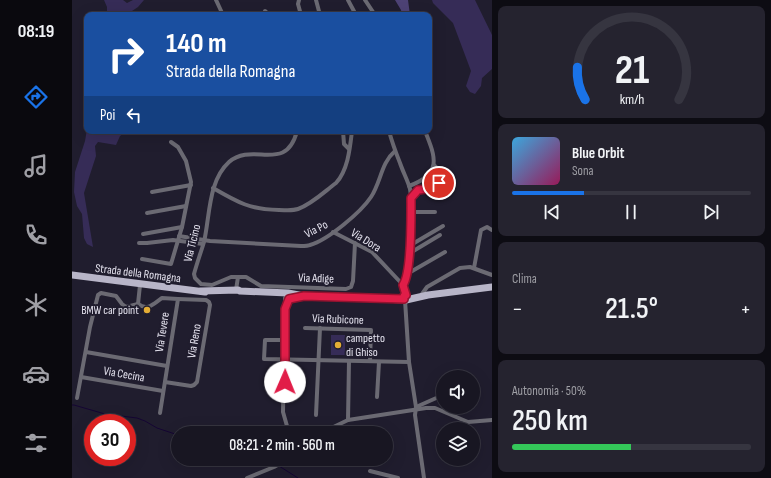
<!DOCTYPE html>
<html lang="it">
<head>
<meta charset="utf-8">
<style>
  :root { --surface:#181622; --page:#25232f; --text:#f1f3f6; --muted:#9f9fa5; --line:#363540; --accent:#1a73e8 }
  body { margin:0; font-family:"Sofia Sans Condensed",sans-serif; background:var(--page); color:var(--text); height:100vh; display:flex; flex-direction:column; font-size:15px; white-space:nowrap }
  * { box-sizing:border-box; margin:0 }
  p { font-size:13px; color:var(--muted) }
  .icon { flex:none; width:22px; height:22px; fill:none; stroke:currentColor; stroke-width:2; stroke-linecap:round; stroke-linejoin:round }
  .map { position:relative; flex:1; overflow:hidden }
  .sheet { display:flex; flex-direction:column; gap:6px; padding:6px; background:#0d0c13; width:279px }
  .sheet>* { flex:none }
  .top-card { position:absolute; left:12px; top:12px; width:348px; height:122px; border-radius:8px; box-shadow:0 4px 16px #0002,0 0 0 1px var(--line); background:#1a4fa0; color:#fff; overflow:hidden }
  .tools { position:absolute; left:364px; top:370px; display:grid; gap:8px }
  .tools a { display:grid; place-items:center; width:44px; height:44px; border-radius:50%; background:var(--surface); box-shadow:0 4px 16px #0002,0 0 0 1px var(--line); font-size:20px }
  .speed { position:absolute; left:12px; top:414px; display:flex; gap:8px; font-size:20px; font-weight:700; text-align:center }
  .speed>* { display:grid; place-content:center; width:52px; height:52px; border-radius:50%; background:var(--surface); box-shadow:0 4px 16px #0002,0 0 0 1px var(--line); line-height:1 }
  .speed .limit { border:6px solid #d22; background:#fff; color:#111 }
  .pin { position:absolute; display:grid; place-items:center; width:34px; height:34px; color:#fff; margin:-17px; border:2px solid #fff; border-radius:50%; box-shadow:0 1px 4px #0007 }
  .me { position:absolute; width:44px; margin:-22px; rotate:1deg; stroke-linejoin:round; filter:drop-shadow(0 0 3px #0008) }
  .turn { display:flex; align-items:center; gap:14px; height:84px; padding:0 16px; font-size:18px }
  .turn .icon { width:52px; height:52px; stroke-width:2.5 }
  .turn b { display:block; font-size:28px; line-height:34px }
  .then { display:flex; align-items:center; height:38px; padding:0 16px; background:#0003; gap:8px; font-size:15px }
  .big { font-size:30px; font-weight:600; line-height:1.1 }
  .sheet .widget { flex:1; display:flex; flex-direction:column; justify-content:center; gap:6px; min-width:0; padding:0 14px; border-radius:8px; background:var(--page) }
  .sheet .dial { align-items:center; gap:0 }
  .dial svg { height:104px; overflow:visible; fill:none; stroke:var(--line); stroke-width:7; stroke-linecap:round; text-anchor:middle }
  .dial text { fill:var(--text); stroke:none }
  .song { display:flex; align-items:center; gap:12px }
  .cover { width:48px; height:48px; border-radius:6px; background:linear-gradient(135deg,hsl(200 70% 55%),hsl(330 70% 35%)) }
  .played { height:4px; border-radius:2px; background:linear-gradient(90deg,var(--accent) 30%,var(--line) 30%) }
  .keys { display:flex; justify-content:space-around; direction:ltr }
  .heat { display:flex; justify-content:space-between; align-items:center; font-size:22px; direction:ltr }
  .charge { height:6px; border-radius:3px; background:linear-gradient(90deg,#34c759 50%,var(--line) 0) }
  .trip { position:absolute; left:99px; top:426px; width:222px; height:40px; border-radius:20px; background:var(--surface); box-shadow:0 4px 16px #0002,0 0 0 1px var(--line); font-weight:600; line-height:40px; text-align:center }
  main { display:flex; flex:1; min-height:0 }
  .dock { display:flex; flex-direction:column; width:72px; justify-content:space-around; align-items:center; background:#0a090e; color:var(--muted) }
  .dock .icon { width:28px; height:28px }
  .dock .on { color:var(--accent) }
  .dock b { font-size:18px; color:var(--text) }
  .map>svg:first-child { display:block }
</style>
</head>
<body>
<main>
<nav class="dock">
<b>08:19</b>
<svg class="icon on" aria-label="directions" viewBox="0 0 24 24"><path d="M12 3l9 9-9 9-9-9zM9 14v-3h6M13 9l2 2-2 2"/></svg>
<svg class="icon" aria-label="music" viewBox="0 0 24 24"><path d="M9 18V5l10-2v13"/><circle cx="6" cy="18" r="3"/><circle cx="16" cy="16" r="3"/></svg>
<svg class="icon" aria-label="phone" viewBox="0 0 24 24"><path d="M5 4h4l2 5-3 2q2 4 5 5l2-3 5 2v4C11 20 4 13 5 4z"/></svg>
<svg class="icon" aria-label="climate" viewBox="0 0 24 24"><path d="M12 3v18M4 7l16 10M4 17L20 7"/></svg>
<svg class="icon" aria-label="car" viewBox="0 0 24 24"><path d="M5 17H2v-5l4-1 3-4h7l3 4 3 1v5h-3M9 17h6M6 11h13"/><circle cx="7" cy="17" r="2"/><circle cx="17" cy="17" r="2"/></svg>
<svg class="icon" aria-label="filters" viewBox="0 0 24 24"><path d="M4 7h16M4 17h16"/><circle cx="9" cy="7" r="2"/><circle cx="15" cy="17" r="2"/></svg>
</nav>
<div class="map">
<svg width="420" height="478" viewBox="0 0 420 478">
  <rect width="100%" height="100%" fill="#201d2e"/>
  <g fill="#362c57">
    <polygon points="32,0 51,0 55,3 61,0 72,0 66,7 60,11 61,15 35,15 35,7"/>
    <polygon points="360,0 403,0 420,35 420,69 410,78 409,86 403,94 398,92 394,86 399,71 381,23 361,3"/>
    <polygon points="15,129 15,131 55,131 48,136 44,145 26,142 23,146 24,156 12,193 21,247 15,244 12,238 10,214 5,206 2,192 3,172 13,141"/>
    <rect x="259" y="335" width="14" height="20"/>
  </g>
  <polygon fill="#4d4275" points="323,0 336,0 338,15 330,15 329,10"/>
  <g fill="none" stroke-linecap="round" stroke-linejoin="round">
    <g stroke="#150533" stroke-width="1">
      <polyline points="0,405 2,405 33,414 65,418 73,421 85,428 106,435"/>
      <polyline points="186,459 202,464"/>
      <polyline points="207,466 226,478"/>
    </g>
    <g stroke="#6b6a73" stroke-width="4">
      <polyline points="144,0 151,15"/>
      <polyline points="227,0 226,4 229,15"/>
      <polyline points="244,0 248,15"/>
      <polyline points="276,0 284,15"/>
      <polyline points="293,0 303,15"/>
      <polyline points="193,11 197,15"/>
      <path d="M225,131C214,174 181,141 157,162C136,181 138,216 132,242C129,252 125,263 122,274L123,278L129,284L140,285L159,277H174L189,286L274,289L279,287L281,281L283,243"/>
      <polyline points="271,131 272,144 277,149"/>
      <path d="M317,131C320,142 324,153 328,163C331,172 336,181 338,189C341,204 339,273 331,285L332,296"/>
      <path d="M337,186C370,174 364,158 353,131"/>
      <path d="M141,188C165,202 179,210 207,210C214,210 220,211 226,209C240,204 252,192 264,183C276,170 278,148 280,131"/>
      <polyline points="80,192 119,185"/>
      <path d="M339,197L346,190L363,188L366,186C369,179 368,170 362,165"/>
      <polyline points="339,212 363,212"/>
      <polyline points="75,213 114,206"/>
      <polyline points="261,232 300,252 331,285"/>
      <polyline points="71,234 110,227"/>
      <path d="M107,236L138,241L229,246C232,246 236,246 238,245C256,240 289,212 299,197C309,182 309,163 323,151"/>
      <polyline points="67,243 75,243 101,240 131,244"/>
      <polyline points="337,246 371,226"/>
      <polyline points="338,253 368,235"/>
      <polyline points="70,259 99,264 110,227 119,182 114,161 106,147 99,142"/>
      <polyline points="402,268 409,230 415,227 420,230"/>
      <polyline points="335,274 373,252"/>
      <polyline points="164,290 166,277"/>
      <polyline points="350,294 355,287 388,268 398,267 420,275"/>
      <polyline points="213,298 211,412 217,433"/>
      <polyline points="333,300 337,362 344,407 343,415 352,478"/>
      <path d="M66,304C76,311 81,304 90,298L106,299L88,413"/>
      <polyline points="66,304 68,285"/>
      <polyline points="214,307 217,299"/>
      <polyline points="233,328 299,330 298,361"/>
      <polyline points="212,340 193,340 192,359 337,362"/>
      <polyline points="14,352 95,366"/>
      <polyline points="9,377 91,391"/>
      <polyline points="93,382 119,386 122,385 125,382 138,305 137,302 134,300 106,299"/>
      <polyline points="305,397 307,362"/>
      <polyline points="5,398 18,327 26,295 29,293 44,296 50,304 54,307 66,304"/>
      <polyline points="344,407 371,395"/>
      <polyline points="244,415 248,328"/>
      <polyline points="276,420 277,361"/>
      <polyline points="249,433 276,420 354,408 363,408 396,422 420,420"/>
      <polyline points="298,471 326,478"/>
      <polyline points="175,478 202,467 216,459"/>
    </g>
    <g stroke="#b8b5c8" stroke-width="7">
      <polyline points="0,275 133,292"/>
      <polyline points="129,291 166,290 168,291 216,293 232,296 334,300 356,295 420,287"/>
    </g>
  </g>
  <g fill="none" stroke-linecap="round" stroke-linejoin="round">
    <defs>
      <path id="route" d="M213,382V309L217,299L232,296L332,299V296L334,295L331,285C340,272 339,215 339,198L346,190L363,188L367,183"/>
    </defs>
    <use href="#route" stroke="#92132f" stroke-width="10"/>
    <use href="#route" stroke="#e11d48" stroke-width="7"/>
  </g>
  <g fill="#e4ad35" stroke="#201d2e" stroke-width="1.5">
    <circle cx="75" cy="310" r="4"/>
    <circle cx="266" cy="345" r="4"/>
  </g>
  <g text-anchor="middle" stroke-width="4" stroke-linejoin="round" paint-order="stroke">
    <g font-size="12" fill="#e5e3ef" stroke="#201d2e">
      <text transform="translate(244 229) rotate(-27)" y="4">Via Po</text>
      <text transform="translate(294 240) rotate(32)" y="4">Via Dora</text>
      <text transform="translate(120 243) rotate(-76)" y="4">Via Ticino</text>
      <text transform="translate(66 273) rotate(7)" y="4">Strada della Romagna</text>
      <text transform="translate(244 278) rotate(2)" y="4">Via Adige</text>
      <text transform="translate(266 319) rotate(2)" y="4">Via Rubicone</text>
      <text transform="translate(90 332) rotate(-81)" y="4">Via Tevere</text>
      <text transform="translate(122 341) rotate(-80)" y="4">Via Reno</text>
      <text transform="translate(52 374) rotate(10)" y="4">Via Cecina</text>
    </g>
    <g font-size="12" fill="#e5e3ef" stroke="#201d2e" text-anchor="end">
      <text x="67" y="314">BMW car point</text>
      <text x="274" y="342" text-anchor="start">campetto<tspan x="274" dy="14">di Ghiso</tspan></text>
    </g>
  </g>
</svg>
<div class="tools">
<a><svg class="icon" aria-label="sound" viewBox="0 0 24 24"><path d="M4 9h4l5-4v14l-5-4H4zM17 9q2 3 0 6"/></svg></a>
<a><svg class="icon" aria-label="layers" viewBox="0 0 24 24"><path d="M12 4l9 5-9 5-9-5zM3 14l9 5 9-5"/></svg></a>
</div>
<div class="speed"><div class="limit">30</div></div>
<div class="pin" style="left:367px;top:183px;background:#d93025"><svg class="icon" aria-label="arrive" viewBox="0 0 24 24"><path d="M6 21V4h12l-3 4 3 4H6"/></svg></div>
<svg class="me" style="left:213px;top:382px" viewBox="-20 -20 40 40"><circle r="19" fill="#fff"/><path d="M0-13L10 11 0 6-10 11z" fill="#e11d48"/></svg>
<div class="trip">08:21 · 2 min · 560 m</div>
<div class="top-card">
<div class="turn"><svg class="icon" aria-label="right" viewBox="0 0 24 24"><path d="M7 20v-9h11M14 6l5 5-5 5"/></svg><div><b>140 m</b>Strada della Romagna</div></div>
<div class="then">Poi<svg class="icon" aria-label="left" viewBox="0 0 24 24"><path d="M17 20v-9H6M10 6l-5 5 5 5"/></svg></div>
</div>
</div>
<section class="sheet">
<div class="widget dial"><svg viewBox="0 0 100 80">
<path d="M14 69A42 42 0 1 1 86 69"/>
<path d="M14 69A42 42 0 0 1 8 44" stroke="#1a73e8"/>
<text x="50" y="56" font-size="32" font-weight="700">21</text>
<text x="50" y="72" font-size="11">km/h</text>
</svg></div>
<div class="widget">
<div class="song"><i class="cover"></i><div><b>Blue Orbit</b><p>Sona</p></div></div>
<div class="played"></div>
<div class="keys"><svg class="icon" aria-label="previous" viewBox="0 0 24 24"><path d="M18 5L8 12l10 7zM5 5v14"/></svg><svg class="icon" aria-label="pause" viewBox="0 0 24 24"><path d="M8 5v14M16 5v14"/></svg><svg class="icon" aria-label="next" viewBox="0 0 24 24"><path d="M6 5l10 7-10 7zM19 5v14"/></svg></div>
</div>
<div class="widget"><p>Clima</p>
<div class="heat"><a>−</a><b class="big">21.5°</b><a>+</a></div>
</div>
<div class="widget"><p>Autonomia · 50%</p><b class="big">250 km</b><div class="charge"></div></div>
</section>
</main>
</body>
</html>
